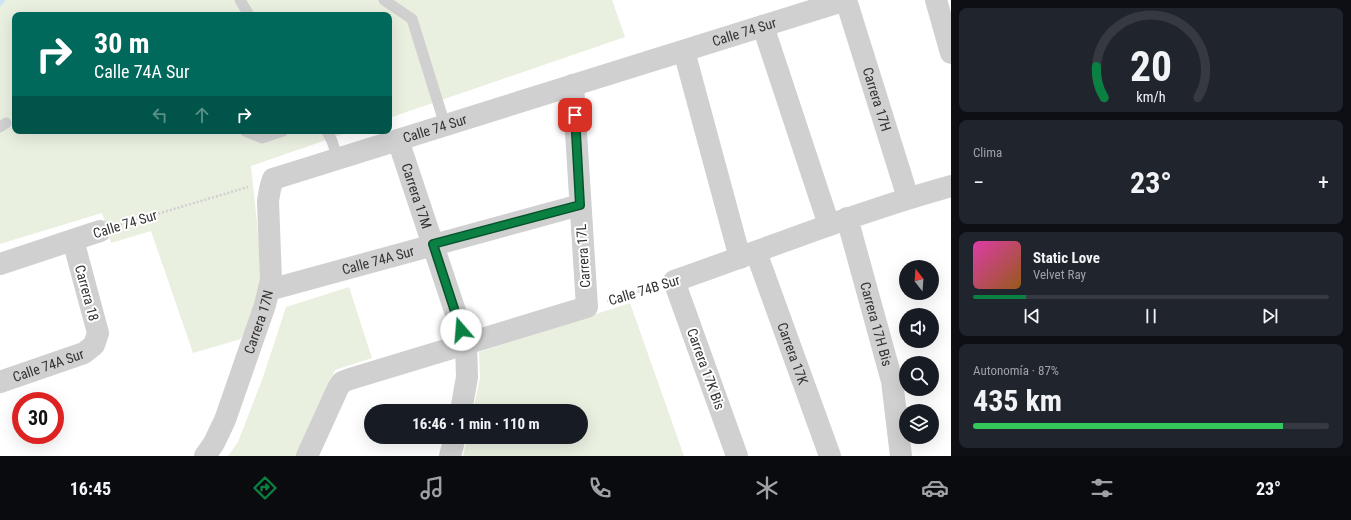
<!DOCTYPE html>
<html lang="es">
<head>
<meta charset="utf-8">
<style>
  :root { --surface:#171b24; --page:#20242c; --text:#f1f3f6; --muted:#9ea1a6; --line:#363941; --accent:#0b8043 }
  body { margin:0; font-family:"Roboto Condensed",sans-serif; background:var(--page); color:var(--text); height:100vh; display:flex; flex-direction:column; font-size:15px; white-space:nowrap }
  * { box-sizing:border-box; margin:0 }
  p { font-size:13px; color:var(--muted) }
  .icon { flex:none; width:22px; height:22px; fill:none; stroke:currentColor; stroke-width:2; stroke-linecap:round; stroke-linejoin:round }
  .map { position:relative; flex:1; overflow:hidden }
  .details { display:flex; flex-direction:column; gap:8px; padding:8px; background:#0d0f14; width:400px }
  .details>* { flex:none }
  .hud { position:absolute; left:12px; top:12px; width:380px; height:122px; border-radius:8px; box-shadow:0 4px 16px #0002; background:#00695c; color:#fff; overflow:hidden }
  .needle { width:26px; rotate:343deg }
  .buttons { position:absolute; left:899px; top:260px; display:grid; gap:8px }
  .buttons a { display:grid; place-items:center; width:40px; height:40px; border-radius:50%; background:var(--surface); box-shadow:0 4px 16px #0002; font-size:20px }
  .speed { position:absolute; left:12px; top:392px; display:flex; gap:8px; font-size:20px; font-weight:700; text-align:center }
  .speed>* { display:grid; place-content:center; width:52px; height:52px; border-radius:50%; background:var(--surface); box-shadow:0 4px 16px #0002; line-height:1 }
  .speed .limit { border:6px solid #d22; background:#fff; color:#111 }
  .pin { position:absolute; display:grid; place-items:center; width:34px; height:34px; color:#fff; margin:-17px; border-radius:8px; box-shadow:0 2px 6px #0006 }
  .me { position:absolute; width:44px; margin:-22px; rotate:342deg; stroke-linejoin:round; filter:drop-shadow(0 0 3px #0008) }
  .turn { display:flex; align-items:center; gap:14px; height:84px; padding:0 16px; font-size:18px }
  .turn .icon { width:52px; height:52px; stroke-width:2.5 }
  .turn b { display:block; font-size:28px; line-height:34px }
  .lanes { display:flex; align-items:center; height:38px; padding:0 16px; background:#0003; justify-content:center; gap:20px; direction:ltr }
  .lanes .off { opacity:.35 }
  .big { font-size:30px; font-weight:700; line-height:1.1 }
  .details .tile { flex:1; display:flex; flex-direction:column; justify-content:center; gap:6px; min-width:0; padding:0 14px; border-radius:8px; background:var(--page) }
  .details .dial { align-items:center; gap:0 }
  .dial svg { height:104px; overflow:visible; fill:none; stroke:var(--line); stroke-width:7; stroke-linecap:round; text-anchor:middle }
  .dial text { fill:var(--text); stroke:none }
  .song { display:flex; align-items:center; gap:12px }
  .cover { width:48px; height:48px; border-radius:6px; background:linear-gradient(135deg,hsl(320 70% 55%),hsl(30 70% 35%)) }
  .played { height:4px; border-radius:2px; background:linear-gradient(90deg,var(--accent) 15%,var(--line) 15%) }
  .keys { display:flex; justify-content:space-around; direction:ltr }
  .heat { display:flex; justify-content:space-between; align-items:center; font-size:22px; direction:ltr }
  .charge { height:6px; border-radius:3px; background:linear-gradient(90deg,#34c759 87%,var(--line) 0) }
  .trip { position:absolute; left:364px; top:404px; width:224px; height:40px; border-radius:20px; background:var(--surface); box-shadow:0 4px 16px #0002; font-weight:700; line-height:40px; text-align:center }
  .tabs { display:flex; height:64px; justify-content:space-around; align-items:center; background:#090b0e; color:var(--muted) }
  .tabs .icon { width:28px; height:28px }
  .tabs .current { color:var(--accent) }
  .tabs b { font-size:18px; color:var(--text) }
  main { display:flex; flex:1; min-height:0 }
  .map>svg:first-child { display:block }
</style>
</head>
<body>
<main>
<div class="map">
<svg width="951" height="456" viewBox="0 0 951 456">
  <rect width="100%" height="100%" fill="#fff"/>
  <g fill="#eaf0e0">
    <polygon points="0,0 612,0 625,37 389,118 389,15 15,15 15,131 352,131 251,166 262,270 259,301 241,339 193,353 151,231 111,243 102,213 0,244"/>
    <polygon points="349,287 372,358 335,370 311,429 297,456 228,456 238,442 263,377 286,307"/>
    <polygon points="630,303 684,456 463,456 468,437 581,437 581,411 473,411 480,378 479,352"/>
  </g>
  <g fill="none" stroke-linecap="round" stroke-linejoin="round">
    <polyline stroke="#cce5f0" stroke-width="6" points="0,3 2,0"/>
    <g stroke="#d0d0d0" stroke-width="2.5" stroke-dasharray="2 2" stroke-linecap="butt">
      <polyline points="120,225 248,187"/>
      <polyline points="607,301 654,287"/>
    </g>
    <g stroke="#d0d0d0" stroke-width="11">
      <polyline points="240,0 249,15"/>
      <polyline points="384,0 412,19 445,125"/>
      <polyline points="0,127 6,123"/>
      <polyline points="245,131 262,138 283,131"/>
      <polyline points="327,131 332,141 338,159"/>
    </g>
    <g stroke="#d0d0d0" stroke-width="22">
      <path id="s1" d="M846,0L908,198"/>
      <polyline points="936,0 951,53"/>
      <polyline points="763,26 829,225"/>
      <polyline points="684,51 740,258"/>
      <path id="s2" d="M398,140L466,344L467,377L461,411"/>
      <path id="s3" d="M847,218L892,381L901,456"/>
      <path id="s4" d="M756,252L830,456"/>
      <polyline points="0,264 100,231"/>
      <path id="s5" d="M269,290L580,205"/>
      <path id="s6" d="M0,382L84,353L94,345L98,333L73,240"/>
      <path id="s7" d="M205,456L214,443L225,420L265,305L271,280L268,201L270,189L273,179L846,0"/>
      <polyline points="307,456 338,388 342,382 350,379 587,307 573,85"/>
      <polyline points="450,456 455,437"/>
      <path d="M737,456L674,281C766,249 857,212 951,186"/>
    </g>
  </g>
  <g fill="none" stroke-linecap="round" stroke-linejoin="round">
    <defs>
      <polyline id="route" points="461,330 433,244 580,205 575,115"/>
    </defs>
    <use href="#route" stroke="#07532c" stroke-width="10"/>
    <use href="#route" stroke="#0b8043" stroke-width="7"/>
  </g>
  <g text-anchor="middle" stroke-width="4" stroke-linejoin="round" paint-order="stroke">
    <g font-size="14" fill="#333" stroke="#fff">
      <text dy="5" stroke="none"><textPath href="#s7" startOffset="784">Calle 74 Sur</textPath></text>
      <text dy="5" stroke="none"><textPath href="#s1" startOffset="104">Carrera 17H</textPath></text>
      <text dy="5" stroke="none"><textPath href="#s7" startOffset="460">Calle 74 Sur</textPath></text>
      <text dy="5" stroke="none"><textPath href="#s2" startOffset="59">Carrera 17M</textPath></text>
      <text transform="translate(125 224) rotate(-17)" y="5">Calle 74 Sur</text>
      <text transform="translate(583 256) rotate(-94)" y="5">Carrera 17L</text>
      <text dy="5" stroke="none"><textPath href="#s5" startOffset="113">Calle 74A Sur</textPath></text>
      <text transform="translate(644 290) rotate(-17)" y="5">Calle 74B Sur</text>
      <text transform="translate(87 293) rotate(75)" y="5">Carrera 18</text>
      <text dy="5" stroke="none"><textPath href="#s7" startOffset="145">Carrera 17N</textPath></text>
      <text dy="5" stroke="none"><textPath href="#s3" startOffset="110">Carrera 17H Bis</textPath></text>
      <text dy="5" stroke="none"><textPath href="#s4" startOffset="108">Carrera 17K</textPath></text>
      <text dy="5" stroke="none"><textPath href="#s6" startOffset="51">Calle 74A Sur</textPath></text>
      <text transform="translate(706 369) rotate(70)" y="5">Carrera 17K Bis</text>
    </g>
  </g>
</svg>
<div class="buttons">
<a><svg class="needle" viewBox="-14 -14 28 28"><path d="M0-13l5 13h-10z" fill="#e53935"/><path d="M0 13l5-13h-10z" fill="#9ea1a6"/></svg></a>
<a><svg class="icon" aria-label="sound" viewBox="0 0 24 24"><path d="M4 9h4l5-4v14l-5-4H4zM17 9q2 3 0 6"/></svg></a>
<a><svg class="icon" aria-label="search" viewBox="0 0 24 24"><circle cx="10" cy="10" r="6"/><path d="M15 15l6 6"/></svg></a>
<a><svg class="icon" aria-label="layers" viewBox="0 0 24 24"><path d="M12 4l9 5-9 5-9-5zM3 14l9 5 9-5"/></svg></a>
</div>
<div class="speed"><div class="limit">30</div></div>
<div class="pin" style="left:575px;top:115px;background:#d93025"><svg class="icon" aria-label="arrive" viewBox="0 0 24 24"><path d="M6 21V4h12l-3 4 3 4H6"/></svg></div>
<svg class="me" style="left:461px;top:330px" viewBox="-20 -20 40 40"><circle r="19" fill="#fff"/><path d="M0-13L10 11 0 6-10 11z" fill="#0b8043"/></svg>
<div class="trip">16:46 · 1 min · 110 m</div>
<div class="hud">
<div class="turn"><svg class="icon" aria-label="right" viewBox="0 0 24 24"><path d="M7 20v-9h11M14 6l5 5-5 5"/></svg><div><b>30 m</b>Calle 74A Sur</div></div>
<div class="lanes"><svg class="icon off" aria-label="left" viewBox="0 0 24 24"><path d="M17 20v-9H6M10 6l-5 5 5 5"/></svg><svg class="icon off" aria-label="ahead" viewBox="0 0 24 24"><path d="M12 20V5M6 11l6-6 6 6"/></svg><svg class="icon" aria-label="right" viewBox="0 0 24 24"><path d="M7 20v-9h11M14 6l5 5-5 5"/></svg></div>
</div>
</div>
<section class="details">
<div class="tile dial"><svg viewBox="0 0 100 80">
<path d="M14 69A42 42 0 1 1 86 69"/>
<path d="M14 69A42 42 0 0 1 8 45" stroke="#0b8043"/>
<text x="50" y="56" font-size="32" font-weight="700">20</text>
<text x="50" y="72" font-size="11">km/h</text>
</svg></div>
<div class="tile"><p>Clima</p>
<div class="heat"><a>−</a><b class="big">23°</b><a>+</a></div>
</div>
<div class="tile">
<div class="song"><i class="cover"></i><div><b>Static Love</b><p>Velvet Ray</p></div></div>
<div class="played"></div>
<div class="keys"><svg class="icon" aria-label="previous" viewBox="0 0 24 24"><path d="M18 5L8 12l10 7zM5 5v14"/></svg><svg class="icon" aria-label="pause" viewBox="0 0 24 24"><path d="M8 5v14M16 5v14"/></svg><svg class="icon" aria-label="next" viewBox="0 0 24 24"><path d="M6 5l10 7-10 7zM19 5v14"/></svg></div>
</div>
<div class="tile"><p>Autonomía · 87%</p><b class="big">435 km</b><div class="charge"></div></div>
</section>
</main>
<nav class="tabs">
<b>16:45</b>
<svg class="icon current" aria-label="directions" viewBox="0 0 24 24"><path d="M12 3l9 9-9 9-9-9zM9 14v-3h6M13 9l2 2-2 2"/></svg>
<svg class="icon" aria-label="music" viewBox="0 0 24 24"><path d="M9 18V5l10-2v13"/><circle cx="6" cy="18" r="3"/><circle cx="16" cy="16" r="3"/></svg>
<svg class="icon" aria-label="phone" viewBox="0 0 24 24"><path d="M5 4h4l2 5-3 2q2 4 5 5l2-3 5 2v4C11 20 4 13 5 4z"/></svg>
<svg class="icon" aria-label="climate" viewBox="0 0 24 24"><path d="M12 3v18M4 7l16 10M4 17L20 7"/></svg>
<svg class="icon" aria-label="car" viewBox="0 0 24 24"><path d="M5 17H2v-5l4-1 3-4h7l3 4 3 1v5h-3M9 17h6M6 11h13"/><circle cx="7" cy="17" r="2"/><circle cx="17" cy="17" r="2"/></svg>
<svg class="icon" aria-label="filters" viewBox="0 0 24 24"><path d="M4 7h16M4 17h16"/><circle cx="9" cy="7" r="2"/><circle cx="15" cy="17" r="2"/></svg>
<b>23°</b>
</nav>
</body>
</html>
